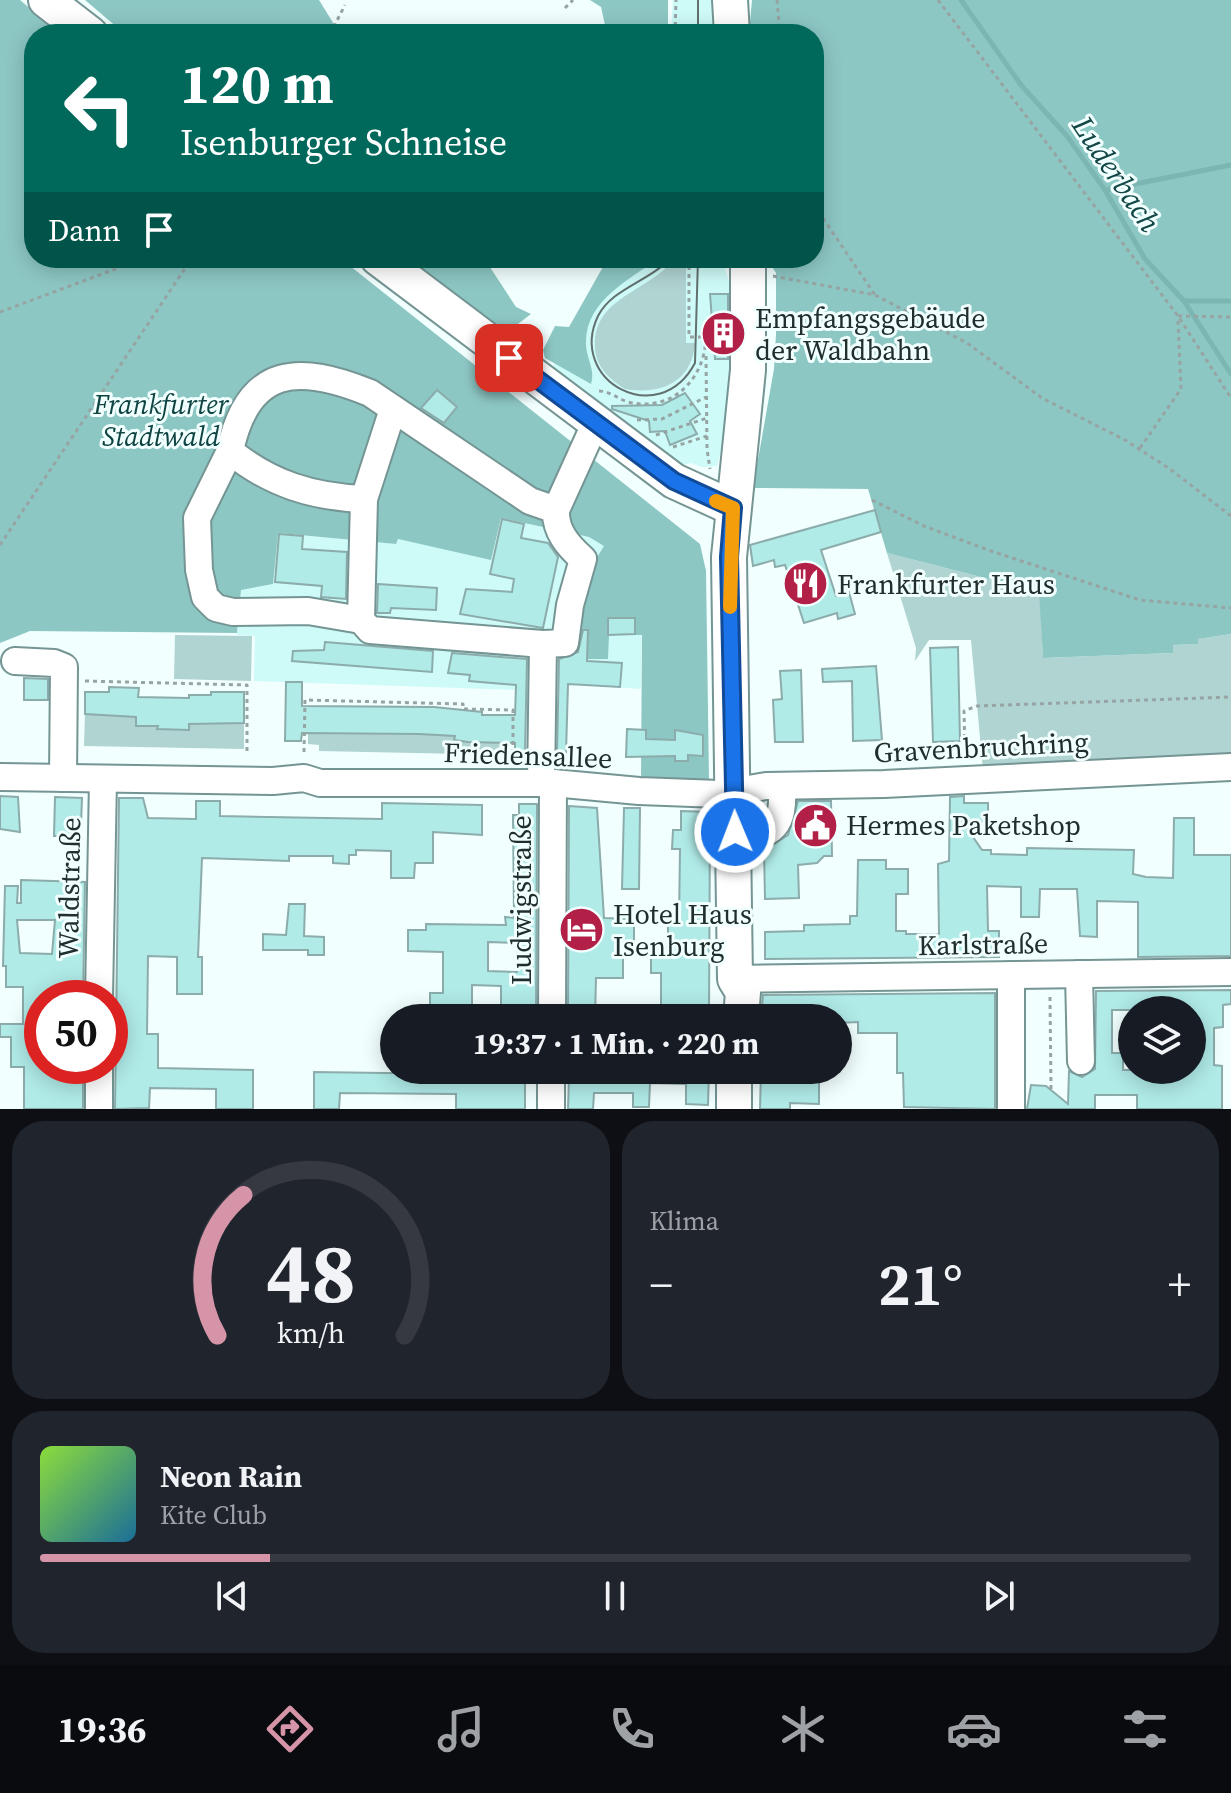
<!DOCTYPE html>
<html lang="de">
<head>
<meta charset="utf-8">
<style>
  :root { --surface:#171b24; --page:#20242c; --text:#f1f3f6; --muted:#9ea1a6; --line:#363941; --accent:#d594a7 }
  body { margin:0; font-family:"Source Serif 4",serif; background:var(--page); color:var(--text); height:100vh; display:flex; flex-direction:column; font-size:30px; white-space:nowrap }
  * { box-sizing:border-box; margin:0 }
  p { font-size:26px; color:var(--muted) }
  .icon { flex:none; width:44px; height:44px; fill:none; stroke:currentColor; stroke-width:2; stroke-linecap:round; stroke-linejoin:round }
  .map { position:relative; height:1109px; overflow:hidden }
  .drawer { display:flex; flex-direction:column; gap:12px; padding:12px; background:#0d0f14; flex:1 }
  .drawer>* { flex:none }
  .top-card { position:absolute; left:24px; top:24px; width:800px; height:244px; border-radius:32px; box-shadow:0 4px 20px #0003; background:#00695c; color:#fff; overflow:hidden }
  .controls { position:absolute; left:1118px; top:996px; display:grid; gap:16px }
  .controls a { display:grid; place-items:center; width:88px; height:88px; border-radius:50%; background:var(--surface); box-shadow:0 4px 20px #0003; font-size:40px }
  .speed { position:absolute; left:24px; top:980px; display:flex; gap:16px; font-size:40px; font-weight:700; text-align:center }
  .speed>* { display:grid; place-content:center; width:104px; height:104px; border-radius:50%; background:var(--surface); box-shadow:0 4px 20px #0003; line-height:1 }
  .speed .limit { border:12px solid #d22; background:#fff; color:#111 }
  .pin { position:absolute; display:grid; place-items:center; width:68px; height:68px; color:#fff; margin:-34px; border-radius:16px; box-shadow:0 4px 12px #0006 }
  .me { position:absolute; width:88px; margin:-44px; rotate:359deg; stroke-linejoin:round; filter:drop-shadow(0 0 6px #0008) }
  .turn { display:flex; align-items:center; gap:28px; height:168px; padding:0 24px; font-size:36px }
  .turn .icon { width:104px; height:104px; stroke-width:2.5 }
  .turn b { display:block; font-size:56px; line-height:68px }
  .then { display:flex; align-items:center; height:76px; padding:0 24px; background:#0003; gap:16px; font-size:30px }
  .big { font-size:60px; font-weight:700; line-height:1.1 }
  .drawer .card { flex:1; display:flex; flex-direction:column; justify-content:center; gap:12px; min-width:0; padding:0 28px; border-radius:32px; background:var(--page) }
  .drawer .dial { align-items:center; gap:0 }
  .dial svg { height:208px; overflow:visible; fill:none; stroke:var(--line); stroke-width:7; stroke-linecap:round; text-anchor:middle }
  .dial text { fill:var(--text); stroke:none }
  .song { display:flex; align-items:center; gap:24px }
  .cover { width:96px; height:96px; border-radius:12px; background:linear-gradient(135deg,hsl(90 70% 55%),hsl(200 70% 35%)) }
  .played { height:8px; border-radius:4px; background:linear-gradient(90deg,var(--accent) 20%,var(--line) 20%) }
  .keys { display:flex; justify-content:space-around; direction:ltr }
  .heat { display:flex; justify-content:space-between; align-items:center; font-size:44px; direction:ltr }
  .drawer .tiles { flex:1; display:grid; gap:12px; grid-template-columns:1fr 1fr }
  .card:last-child { grid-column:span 2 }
  .trip { position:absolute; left:380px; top:1004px; width:472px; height:80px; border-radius:40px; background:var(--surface); box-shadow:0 4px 20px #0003; font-weight:700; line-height:80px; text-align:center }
  .tabs { display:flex; height:128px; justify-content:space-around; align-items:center; background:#090b0e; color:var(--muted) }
  .tabs .icon { width:56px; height:56px }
  .tabs .selected { color:var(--accent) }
  .tabs b { font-size:36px; color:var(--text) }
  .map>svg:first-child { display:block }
</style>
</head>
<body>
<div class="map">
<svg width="1231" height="1109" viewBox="0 0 1231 1109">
  <rect width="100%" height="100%" fill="#f1fffe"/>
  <g fill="#cefbf8">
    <polygon points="673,0 713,0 715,34 671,34"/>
    <polygon points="619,258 722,258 733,296 726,433 717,466 702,467 691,463 679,466 551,370 602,280"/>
    <polygon points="501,518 589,537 594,531 642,602 641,689 552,683 551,701 516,699 515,690 254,681 255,636 237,635 241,590 273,584 277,533 396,544 398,539 491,559"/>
  </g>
  <g fill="#b0d4d2">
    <path d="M675,258H686V343H695C692,383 660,395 625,389C609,379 595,366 595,346C593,297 651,291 675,258Z"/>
    <polygon points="887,553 1040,592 1043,658 1173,653 1173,645 1197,644 1197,639 1231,634 1231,757 983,770 971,640 929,640 915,661 916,648"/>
    <polygon points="175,635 252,636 251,681 174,679"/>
    <polygon points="85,714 136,717 136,726 158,726 158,729 188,730 189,724 244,723 244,749 84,746"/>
    <polygon points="308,732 455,735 455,740 510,741 510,755 319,751 319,745 308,744"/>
  </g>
  <g fill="#8dc7c4">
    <path d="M0,0H20L61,34H34V258H340L700,544L706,571L709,780L641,777L642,635H609L608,659H571C573,612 579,586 604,546L589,537L501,518L491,560L398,539L396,544L278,533L273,584L241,590L237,633L30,631L0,643Z"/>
    <polygon points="85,0 319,0 340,34 125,34"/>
    <polygon points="590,0 668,0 668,34 607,34 601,7"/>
    <polygon points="752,0 1231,0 1231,634 1198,639 1198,644 1173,645 1173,653 1043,658 1039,592 887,553 868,489 753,488 774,369 776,334 776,273 766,258 814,258 814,34 749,34"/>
    <polygon points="376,24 506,25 506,34 383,34"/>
    <polygon points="399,258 484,258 516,307 531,314 510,330 485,325"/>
    <path d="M608,258H659C629,280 587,300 586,341C585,357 596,369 591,384L545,358L543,350L555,326L569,327Z"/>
  </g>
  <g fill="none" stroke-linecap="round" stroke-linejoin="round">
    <g stroke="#7cb6b3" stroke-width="5">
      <polyline points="961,0 1021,85 1067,136 1105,190 1145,259 1184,301 1231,374"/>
      <polyline points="1105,190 1231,165"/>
      <polyline points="1184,301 1231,301"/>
    </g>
  </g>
  <g fill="#b0ebe8" stroke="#8bacab" stroke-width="2" fill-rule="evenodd">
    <polygon points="710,294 728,294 728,359 715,359"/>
    <polygon points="437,390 457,407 444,423 421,408"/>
    <polygon points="685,393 700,414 690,421 697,434 670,445 665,431 650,432 649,421 612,409 612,406 662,405"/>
    <polygon points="875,510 881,532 821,550 836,596 849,592 855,614 838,619 837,613 804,623 785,565 775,567 774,560 753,566 750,545"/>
    <polygon points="502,519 524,524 521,538 548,543 558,557 543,628 460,614 466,589 512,592 514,579 490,574"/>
    <polygon points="279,534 303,536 302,549 347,552 346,599 321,597 322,586 275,582"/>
    <polygon points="378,584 437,588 436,610 391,608 390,613 377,613"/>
    <polygon points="608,618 635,618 635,634 608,635"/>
    <polygon points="583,630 588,630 587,661 622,663 620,687 568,684 566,753 557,752 559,659 578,652"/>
    <polygon points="325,642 433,651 432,672 292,661 293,651 324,650"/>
    <polygon points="958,647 960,741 933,742 930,648"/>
    <polygon points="452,653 527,659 525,752 515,752 515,743 468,742 454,740 455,736 419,734 302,733 301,741 285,741 286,682 302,682 302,706 434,707 482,712 482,715 515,715 516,685 469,681 470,675 448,673"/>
    <polygon points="876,666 882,740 853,741 852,681 823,682 822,669"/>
    <polygon points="801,670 803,742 775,742 773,700 782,699 780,671"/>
    <polygon points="24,678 48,679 48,700 24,700"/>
    <polygon points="109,687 139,688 138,697 189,698 189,695 211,695 211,692 244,692 244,723 189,724 189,730 157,729 158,726 136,726 136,717 85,714 85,692 109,692"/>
    <polygon points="627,729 646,730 646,739 675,740 675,730 703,735 703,756 688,755 688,761 675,761 675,756 626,757"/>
    <polygon points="0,796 18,797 20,832 0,829"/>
    <polygon points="964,796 964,803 988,803 988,822 962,821 982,850 991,850 991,854 1027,855 1027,848 1134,850 1133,874 1146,877 1173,878 1174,818 1194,818 1194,855 1231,855 1231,956 1138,957 1138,902 1097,901 1097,937 1080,936 1077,889 1040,889 1039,917 1021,917 1021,887 987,886 988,931 999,931 999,957 765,959 765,932 804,931 804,925 850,924 850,916 857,916 858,860 886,860 886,869 908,869 908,894 896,894 896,931 906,931 906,934 939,934 938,864 949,861 950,797"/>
    <polygon points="55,797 82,798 81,825 76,825 76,836 54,836"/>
    <polygon points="119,798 143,798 148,818 196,819 196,801 220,801 220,816 382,819 382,803 482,805 482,835 433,832 433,863 415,863 414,878 391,878 391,851 356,850 356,855 349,855 349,864 333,863 333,856 289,856 289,861 202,858 198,957 202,957 202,994 177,994 177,957 148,956 147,1034 158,1034 158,1068 253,1070 253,1109 216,1109 216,1089 150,1088 149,1108 115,1109"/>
    <polygon points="798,801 831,801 832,856 824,856 817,863 798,865 799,898 765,899 764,850 788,835"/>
    <path d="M519,804H537L536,1018H501V986L472,985V1018H430V993H443V952L408,951V930H426V924L506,925L505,917L514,918L513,815H519ZM488,942L518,943L517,972L488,971Z"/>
    <polygon points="569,806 597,808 604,918 634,919 634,956 623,956 623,978 596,978 595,1018 568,1018"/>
    <polygon points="624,808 640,808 639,889 622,889"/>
    <polygon points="681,811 710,812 709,1018 661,1018 661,973 651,973 651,946 668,947 668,920 679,921 680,849 672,849 673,830 681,830"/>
    <path d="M21,880L85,882L83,998H42V1066H53V1077H83V1109H24V1067H11V1037H0V1024H23V987H6V966H3L5,886H18L17,903H21ZM17,920H55L52,954L20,953Z"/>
    <polygon points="289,904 305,904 304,936 324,937 324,955 308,955 308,950 263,950 263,934 286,935"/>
    <path d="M1231,990V1004L1223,1005V1027L1214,1028V1065L1222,1066V1109H1137V1095H1095V1109H1027L1031,1085L1046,1086L1068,1104L1069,1071L1082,1077L1095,1069L1096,991ZM1112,1010H1192V1070H1123V1053H1112Z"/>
    <polygon points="995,993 995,1109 904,1107 903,1073 897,1073 897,1033 858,1033 858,1022 838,1023 838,1018 761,1018 763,995"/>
    <polygon points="650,1070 709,1070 708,1105 686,1104 686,1084 650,1083 649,1107 633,1107 633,1093 594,1093 593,1109 568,1109 569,1077 650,1077"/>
    <polygon points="761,1070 819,1070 819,1104 790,1103 790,1109 760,1109"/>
    <polygon points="314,1072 525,1075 525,1109 456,1109 456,1094 340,1093 339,1109 314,1109"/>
  </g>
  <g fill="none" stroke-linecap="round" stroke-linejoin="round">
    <defs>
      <g id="minor">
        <polyline points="393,409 364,499 361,620 370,630 543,644"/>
        <polyline points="230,451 197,518 199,570 205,597 216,608 233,612 308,611 361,620"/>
        <path d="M364,499C313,497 270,484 230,451C248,365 299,364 370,393L530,501L556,510"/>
        <polyline points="15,661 54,663 64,667 63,778"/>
        <polyline points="0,777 273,781 304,778 320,783 553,783 639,791 719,794 766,786 884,784 1231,767"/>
        <path d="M541,783L543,644L565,643L570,605L583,559C568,546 555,531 556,510L595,424"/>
        <path d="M735,840C775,835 784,826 782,786"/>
        <polyline points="1079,974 1081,1061"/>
        <polyline points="1011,975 1011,1109"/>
        <polyline points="735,979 1231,972"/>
        <polyline points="99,998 103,779"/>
        <polyline points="552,1018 553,783"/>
        <polyline points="99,1109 99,1066"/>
        <polyline points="551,1109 551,1070"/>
      </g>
      <g id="major">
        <polyline points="46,0 90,34"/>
        <polyline points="730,0 732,34"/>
        <polyline points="378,258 674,481 733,508"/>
        <polyline points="741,1018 743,992 735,979 729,557 748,370 748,258"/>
        <polyline points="734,1109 734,1070"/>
      </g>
    </defs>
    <use href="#minor" stroke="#749593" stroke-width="30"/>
    <use href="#major" stroke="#749593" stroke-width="38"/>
    <g stroke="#96a4a3" stroke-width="3" stroke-dasharray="4 4" stroke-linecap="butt">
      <polyline points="777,0 780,34"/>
      <polyline points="938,0 1178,316 1231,398"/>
      <polyline points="565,8 573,0"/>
      <polyline points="330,34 345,5"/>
      <polyline points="675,34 676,0"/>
      <polyline points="814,205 875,295"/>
      <polyline points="689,258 689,337 706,337"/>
      <polyline points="773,276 875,295 967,343 1042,398 1125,440 1170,469 1231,516"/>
      <polyline points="0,312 145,258"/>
      <polyline points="1178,316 1231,317"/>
      <polyline points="706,356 707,449 710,469"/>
      <path d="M599,391C610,391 618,399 628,402C673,413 706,378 706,335"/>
      <polyline points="637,420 662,419 706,397"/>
      <polyline points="656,435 707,418"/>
      <polyline points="673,447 707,436"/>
      <polyline points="1140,448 1181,389 1178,320"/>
      <polyline points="872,500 924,526 991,551 1140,600 1231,608"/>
      <polyline points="0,545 192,258"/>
      <polyline points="85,681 247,685 247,751"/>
      <polyline points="304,752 305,700 463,704 463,709 513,710 513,757"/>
      <polyline points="965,754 964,711 977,706 1231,697"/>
      <polyline points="1050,997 1051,1089"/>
    </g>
    <use href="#minor" stroke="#fff" stroke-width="26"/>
    <use href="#major" stroke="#fff" stroke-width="34"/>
    <g stroke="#62706f" stroke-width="2">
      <polyline points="698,0 698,34"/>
      <path d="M670,258C651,281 612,288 598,316C567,381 659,431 695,363L698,258"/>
    </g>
  </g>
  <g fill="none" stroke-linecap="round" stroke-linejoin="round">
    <defs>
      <polyline id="route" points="509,358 674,481 733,508 729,557 735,832"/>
    </defs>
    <use href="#route" stroke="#114b97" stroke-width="20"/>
    <use href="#route" stroke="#1a73e8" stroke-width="14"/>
    <polyline stroke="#f59e0b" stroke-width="14" points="716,501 733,508 730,607"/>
  </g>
  <defs>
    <symbol id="building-disc" viewBox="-11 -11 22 22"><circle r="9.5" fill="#b22047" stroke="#f1fffe"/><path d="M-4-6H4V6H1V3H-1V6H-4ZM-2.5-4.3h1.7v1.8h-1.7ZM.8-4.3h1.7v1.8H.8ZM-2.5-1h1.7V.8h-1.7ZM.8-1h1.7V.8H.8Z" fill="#fff"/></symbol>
    <symbol id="restaurant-disc" viewBox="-11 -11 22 22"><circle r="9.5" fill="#b22047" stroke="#f1fffe"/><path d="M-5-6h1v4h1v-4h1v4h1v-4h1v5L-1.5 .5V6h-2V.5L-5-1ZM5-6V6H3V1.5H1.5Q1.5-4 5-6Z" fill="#fff"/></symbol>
    <symbol id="civic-disc" viewBox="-11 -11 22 22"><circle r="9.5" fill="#b22047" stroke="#f1fffe"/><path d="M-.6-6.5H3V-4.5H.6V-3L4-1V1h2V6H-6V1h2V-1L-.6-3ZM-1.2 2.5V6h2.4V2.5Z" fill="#fff"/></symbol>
    <symbol id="hotel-disc" viewBox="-11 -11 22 22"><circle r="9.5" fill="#b22047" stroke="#f1fffe"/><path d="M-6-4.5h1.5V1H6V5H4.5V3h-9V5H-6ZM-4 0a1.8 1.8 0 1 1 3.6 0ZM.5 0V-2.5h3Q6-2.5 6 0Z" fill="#fff"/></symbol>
  </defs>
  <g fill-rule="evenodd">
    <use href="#building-disc" x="698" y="308" width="51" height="51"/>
    <use href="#restaurant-disc" x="780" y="558" width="51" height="51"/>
    <use href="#civic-disc" x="790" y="800" width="51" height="51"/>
    <use href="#hotel-disc" x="556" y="904" width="51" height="51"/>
  </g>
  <g text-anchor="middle" stroke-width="6" stroke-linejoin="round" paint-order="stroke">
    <g font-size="28" fill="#202e2d" stroke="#f1fffe" text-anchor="start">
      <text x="755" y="328">Empfangsgebäude<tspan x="755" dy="32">der Waldbahn</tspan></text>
      <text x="837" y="594">Frankfurter Haus</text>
      <text x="846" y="835">Hermes Paketshop</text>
      <text x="613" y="924">Hotel Haus<tspan x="613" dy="32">Isenburg</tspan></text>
    </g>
    <g font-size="28" font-style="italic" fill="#0e4442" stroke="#f1fffe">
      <text x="161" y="414">Frankfurter<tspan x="161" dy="32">Stadtwald</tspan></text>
    </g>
    <g font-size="28" fill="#202e2d" stroke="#f1fffe">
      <text transform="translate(981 747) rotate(-3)" y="10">Gravenbruchring</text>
      <text transform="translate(528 755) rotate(2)" y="10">Friedensallee</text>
      <text transform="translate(69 888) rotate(-89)" y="10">Waldstraße</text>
      <text transform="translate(521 900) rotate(-90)" y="10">Ludwigstraße</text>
      <text transform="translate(983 944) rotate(-1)" y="10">Karlstraße</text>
    </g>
    <g font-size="30" font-style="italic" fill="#144847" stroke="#f1fffe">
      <text transform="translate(1116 174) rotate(56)" y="10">Luderbach</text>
    </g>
  </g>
</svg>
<div class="controls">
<a><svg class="icon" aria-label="layers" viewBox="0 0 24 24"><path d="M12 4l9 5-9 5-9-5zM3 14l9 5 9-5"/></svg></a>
</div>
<div class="speed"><div class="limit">50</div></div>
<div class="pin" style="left:509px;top:358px;background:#d93025"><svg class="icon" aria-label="arrive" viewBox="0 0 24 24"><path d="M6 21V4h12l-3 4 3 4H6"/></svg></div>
<svg class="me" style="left:735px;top:832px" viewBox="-20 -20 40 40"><circle r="17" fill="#1a73e8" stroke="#fff" stroke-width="3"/><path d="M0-11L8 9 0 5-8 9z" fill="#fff"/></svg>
<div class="trip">19:37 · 1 Min. · 220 m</div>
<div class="top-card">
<div class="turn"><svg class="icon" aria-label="left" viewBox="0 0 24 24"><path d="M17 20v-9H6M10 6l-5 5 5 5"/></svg><div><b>120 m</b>Isenburger Schneise</div></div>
<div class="then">Dann<svg class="icon" aria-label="arrive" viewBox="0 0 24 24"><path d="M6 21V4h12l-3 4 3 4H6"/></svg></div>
</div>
</div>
<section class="drawer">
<div class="tiles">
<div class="card dial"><svg viewBox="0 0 100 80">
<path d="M14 69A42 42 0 1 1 86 69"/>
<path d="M14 69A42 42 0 0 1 24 15" stroke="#d594a7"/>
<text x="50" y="56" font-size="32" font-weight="700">48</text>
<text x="50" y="72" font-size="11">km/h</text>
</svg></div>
<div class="card"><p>Klima</p>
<div class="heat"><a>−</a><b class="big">21°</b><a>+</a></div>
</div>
<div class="card">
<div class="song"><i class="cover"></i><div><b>Neon Rain</b><p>Kite Club</p></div></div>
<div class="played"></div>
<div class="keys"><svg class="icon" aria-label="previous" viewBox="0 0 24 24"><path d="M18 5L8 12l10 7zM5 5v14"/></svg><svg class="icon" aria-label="pause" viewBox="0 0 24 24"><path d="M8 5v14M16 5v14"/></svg><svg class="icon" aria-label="next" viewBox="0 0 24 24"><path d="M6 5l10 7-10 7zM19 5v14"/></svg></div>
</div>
</div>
</section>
<nav class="tabs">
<b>19:36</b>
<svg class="icon selected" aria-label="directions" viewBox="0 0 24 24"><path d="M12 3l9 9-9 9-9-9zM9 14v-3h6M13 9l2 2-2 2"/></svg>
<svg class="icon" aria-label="music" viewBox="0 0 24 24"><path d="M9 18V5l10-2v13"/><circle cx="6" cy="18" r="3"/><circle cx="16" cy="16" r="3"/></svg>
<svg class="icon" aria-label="phone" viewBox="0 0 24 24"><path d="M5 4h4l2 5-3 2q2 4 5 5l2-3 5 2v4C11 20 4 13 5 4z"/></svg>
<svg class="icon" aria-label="climate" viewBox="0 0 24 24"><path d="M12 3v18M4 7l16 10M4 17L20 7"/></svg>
<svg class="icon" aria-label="car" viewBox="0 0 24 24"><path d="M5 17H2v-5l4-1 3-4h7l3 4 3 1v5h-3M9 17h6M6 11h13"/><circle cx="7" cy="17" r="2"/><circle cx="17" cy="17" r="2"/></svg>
<svg class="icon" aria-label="filters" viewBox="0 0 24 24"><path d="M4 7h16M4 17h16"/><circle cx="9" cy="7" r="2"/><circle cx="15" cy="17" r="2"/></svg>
</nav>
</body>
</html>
